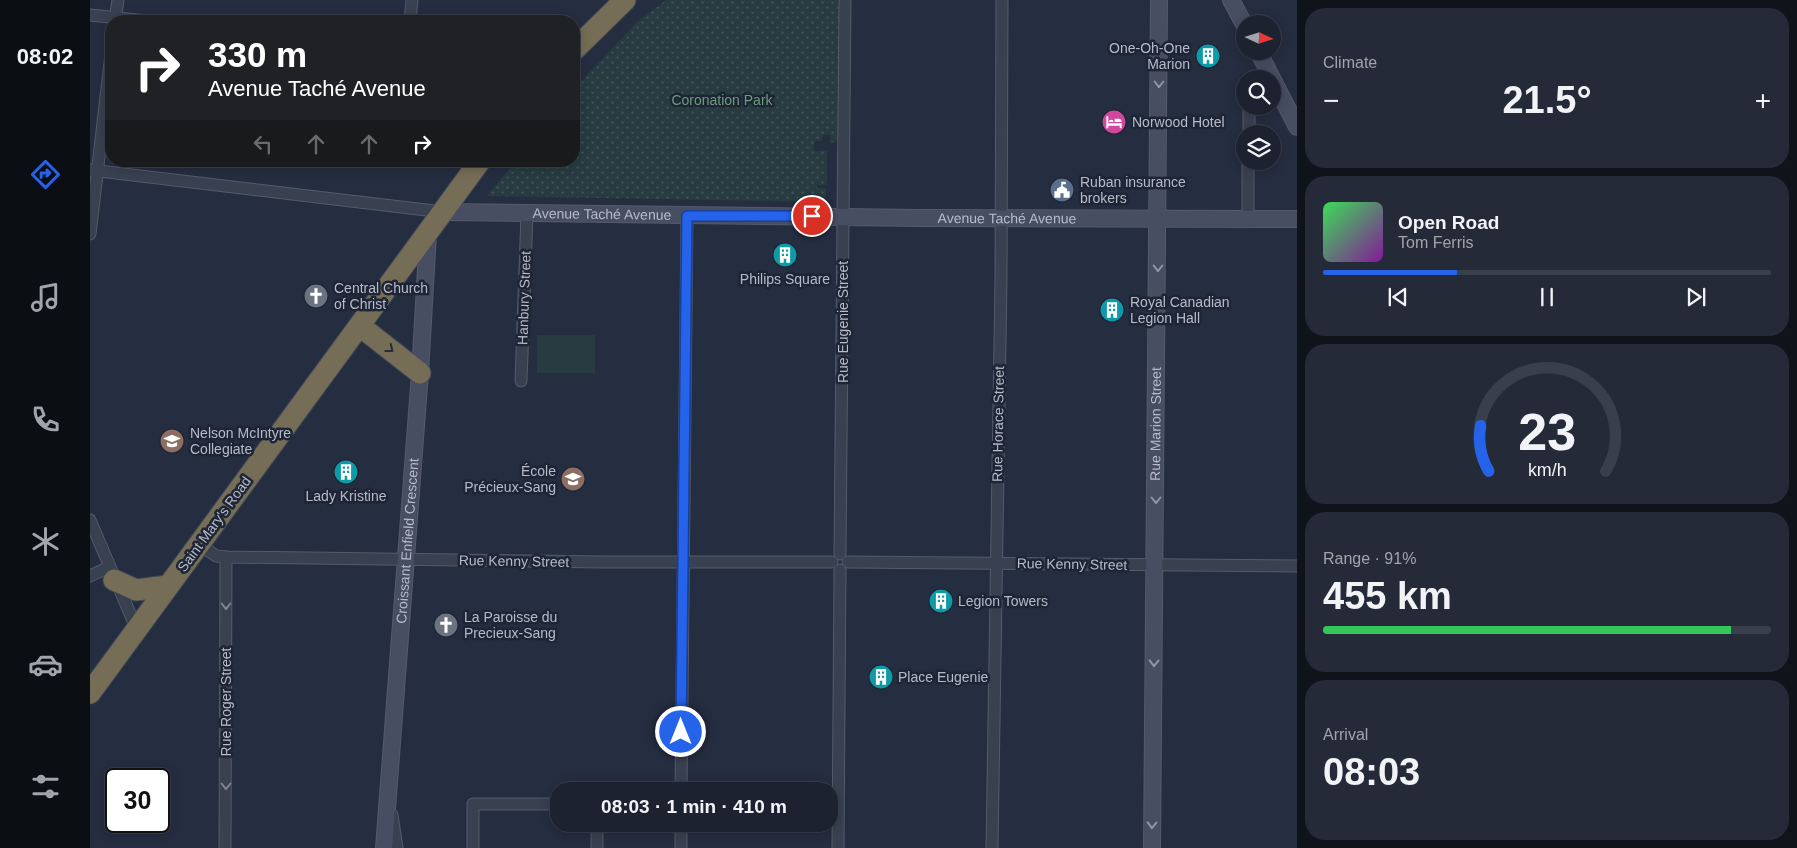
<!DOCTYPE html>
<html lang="en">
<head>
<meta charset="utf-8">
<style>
  :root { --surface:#1c2230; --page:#252a38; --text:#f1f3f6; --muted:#a0a4ab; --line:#3a3f4c; --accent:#2563eb }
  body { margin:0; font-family:Helvetica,sans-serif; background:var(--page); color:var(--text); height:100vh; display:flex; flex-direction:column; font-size:19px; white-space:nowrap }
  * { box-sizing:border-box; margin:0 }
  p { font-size:16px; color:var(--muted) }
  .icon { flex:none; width:28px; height:28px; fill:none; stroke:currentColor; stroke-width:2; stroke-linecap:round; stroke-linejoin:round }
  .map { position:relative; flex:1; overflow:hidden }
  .details { display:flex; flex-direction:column; gap:8px; padding:8px; background:#0f131a; width:500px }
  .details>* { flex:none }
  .top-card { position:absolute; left:15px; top:15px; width:475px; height:152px; border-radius:20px; box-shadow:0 2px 12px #0003,0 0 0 1px var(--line); background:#202124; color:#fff; overflow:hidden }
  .needle { width:32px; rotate:94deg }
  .buttons { position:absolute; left:1146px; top:15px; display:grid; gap:10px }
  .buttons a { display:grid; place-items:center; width:45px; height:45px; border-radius:50%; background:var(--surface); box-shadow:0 2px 12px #0003,0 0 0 1px var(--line); font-size:25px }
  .speed { position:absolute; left:15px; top:768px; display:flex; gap:10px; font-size:25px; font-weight:700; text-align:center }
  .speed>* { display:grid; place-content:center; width:65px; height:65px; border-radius:50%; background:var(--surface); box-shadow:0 2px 12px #0003,0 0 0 1px var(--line); line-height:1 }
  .speed .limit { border:2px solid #111; border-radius:8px; background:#fff; color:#111 }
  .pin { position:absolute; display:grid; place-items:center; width:42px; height:42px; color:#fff; margin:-21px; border:2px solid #fff; border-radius:50%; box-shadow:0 1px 5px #0007 }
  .me { position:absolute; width:55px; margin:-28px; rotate:0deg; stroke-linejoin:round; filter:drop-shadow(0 0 4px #0008) }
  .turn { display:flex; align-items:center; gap:18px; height:105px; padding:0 20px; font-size:22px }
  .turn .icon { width:65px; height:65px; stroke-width:2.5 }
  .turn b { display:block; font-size:35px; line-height:42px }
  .lanes { display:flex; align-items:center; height:48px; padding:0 20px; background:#0003; justify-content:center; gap:25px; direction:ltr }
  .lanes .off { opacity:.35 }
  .big { font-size:38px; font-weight:700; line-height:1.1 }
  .details .tile { flex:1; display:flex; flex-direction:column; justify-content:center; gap:8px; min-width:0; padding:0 18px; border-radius:20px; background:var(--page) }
  .details .dial { align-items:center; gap:0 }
  .dial svg { height:130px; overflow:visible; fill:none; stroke:var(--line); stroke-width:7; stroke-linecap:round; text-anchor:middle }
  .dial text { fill:var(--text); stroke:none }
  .song { display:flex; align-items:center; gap:15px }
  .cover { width:60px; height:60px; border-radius:8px; background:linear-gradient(135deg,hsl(130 70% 55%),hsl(290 70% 35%)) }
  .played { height:5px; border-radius:2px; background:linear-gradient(90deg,var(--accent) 30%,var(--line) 30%) }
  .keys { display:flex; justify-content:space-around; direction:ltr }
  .heat { display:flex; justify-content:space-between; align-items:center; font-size:28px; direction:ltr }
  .charge { height:8px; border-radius:4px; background:linear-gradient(90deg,#34c759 91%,var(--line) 0) }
  .trip { position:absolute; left:460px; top:782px; width:288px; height:50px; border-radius:20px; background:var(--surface); box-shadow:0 2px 12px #0003,0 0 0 1px var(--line); font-weight:700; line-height:50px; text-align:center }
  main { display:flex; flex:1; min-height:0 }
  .tab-bar { display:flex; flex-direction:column; width:90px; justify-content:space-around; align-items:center; background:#0b0e13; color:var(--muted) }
  .tab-bar .icon { width:35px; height:35px }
  .tab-bar .on { color:var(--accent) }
  .tab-bar b { font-size:22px; color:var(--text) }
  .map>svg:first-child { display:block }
</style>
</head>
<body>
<main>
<nav class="tab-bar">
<b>08:02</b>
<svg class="icon on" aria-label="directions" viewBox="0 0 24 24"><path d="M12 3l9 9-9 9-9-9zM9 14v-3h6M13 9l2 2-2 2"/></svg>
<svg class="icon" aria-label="music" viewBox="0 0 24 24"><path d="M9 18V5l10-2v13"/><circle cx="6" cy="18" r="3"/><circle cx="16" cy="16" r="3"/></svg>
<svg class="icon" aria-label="phone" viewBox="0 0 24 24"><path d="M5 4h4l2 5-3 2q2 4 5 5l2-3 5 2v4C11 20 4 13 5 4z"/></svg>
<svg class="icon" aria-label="climate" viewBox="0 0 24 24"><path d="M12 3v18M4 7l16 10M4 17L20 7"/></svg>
<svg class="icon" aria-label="car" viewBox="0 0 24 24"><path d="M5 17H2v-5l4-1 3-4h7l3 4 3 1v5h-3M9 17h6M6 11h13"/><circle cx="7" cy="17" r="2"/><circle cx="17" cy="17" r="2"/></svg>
<svg class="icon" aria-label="filters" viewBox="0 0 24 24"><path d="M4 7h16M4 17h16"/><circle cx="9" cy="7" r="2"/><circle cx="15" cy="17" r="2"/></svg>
</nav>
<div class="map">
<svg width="1207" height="848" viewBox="0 0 1207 848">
  <defs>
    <pattern id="park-dots" width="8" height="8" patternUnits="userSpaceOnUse" patternTransform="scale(1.25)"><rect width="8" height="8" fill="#273b41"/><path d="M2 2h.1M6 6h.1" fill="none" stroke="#44555b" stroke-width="1.8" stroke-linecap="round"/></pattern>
  </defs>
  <rect width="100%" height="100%" fill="#252d40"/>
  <rect fill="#273b41" x="447" y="335" width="58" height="38"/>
  <polygon fill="url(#park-dots)" points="576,0 748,0 747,139 745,142 740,143 740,135 733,135 732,141 724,141 724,151 737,151 737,185 727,185 727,188 736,188 736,202 397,196 426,161 484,161 484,89 547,22"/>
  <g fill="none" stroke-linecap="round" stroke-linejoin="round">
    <defs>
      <g id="street">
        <polyline points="0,15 57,21"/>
        <polyline points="25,21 28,0"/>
        <polyline points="320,21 322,0"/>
        <polyline points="1159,134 1159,106"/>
        <polyline points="0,170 353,212"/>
        <polyline points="1158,219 1158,161"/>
        <polyline points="0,234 21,54"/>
        <polyline points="431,381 437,214"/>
        <polyline points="0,520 47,630"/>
        <polyline points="109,544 126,556 136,557 513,562 742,562"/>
        <polyline points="750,554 755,0"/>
        <polyline points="758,562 1207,566"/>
        <polyline points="0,576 19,567"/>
        <polyline points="591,791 597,216"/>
        <polyline points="302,815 307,848"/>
        <polyline points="135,848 136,557"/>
        <polyline points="383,848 383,804 469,804"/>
        <polyline points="507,848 507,824"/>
        <polyline points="591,848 591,824"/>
        <polyline points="748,848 750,570"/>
        <polyline points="902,848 911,279 912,0"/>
      </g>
      <g id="secondary">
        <polyline points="1141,0 1155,26"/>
        <polyline points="1168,51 1207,127"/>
        <path id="s1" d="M353,212L831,218L1207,219"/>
        <path id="s2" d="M294,848L330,373L338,234"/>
        <path id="s3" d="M1062,848L1069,0"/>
      </g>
      <g id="highway">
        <polyline points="484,50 535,0"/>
        <polyline points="270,326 330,373"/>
        <polyline points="24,580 46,590 78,586"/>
        <polyline points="0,693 390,161"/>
      </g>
    </defs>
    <use href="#street" stroke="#545b6a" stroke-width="13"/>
    <use href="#secondary" stroke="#545b6a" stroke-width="18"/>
    <use href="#highway" stroke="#414857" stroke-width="23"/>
    <use href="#street" stroke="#394050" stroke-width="11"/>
    <use href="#secondary" stroke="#474e62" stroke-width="16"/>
    <use href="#highway" stroke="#756d56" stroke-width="21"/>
  </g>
  <defs><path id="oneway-chevron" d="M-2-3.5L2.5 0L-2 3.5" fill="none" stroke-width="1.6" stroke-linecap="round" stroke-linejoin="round" transform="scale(1.25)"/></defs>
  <g stroke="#8f95a6">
    <use href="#oneway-chevron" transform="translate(1069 84) rotate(90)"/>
    <use href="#oneway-chevron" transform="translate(1068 268) rotate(90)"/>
    <use href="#oneway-chevron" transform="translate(1066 500) rotate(90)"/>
    <use href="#oneway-chevron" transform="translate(1064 663) rotate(91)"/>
    <use href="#oneway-chevron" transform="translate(1062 825) rotate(91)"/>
  </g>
  <use stroke="#272c38" href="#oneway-chevron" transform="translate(300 349) rotate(38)"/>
  <g stroke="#7e8493">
    <use href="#oneway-chevron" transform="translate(136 606) rotate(90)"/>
    <use href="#oneway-chevron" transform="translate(136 786) rotate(90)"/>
  </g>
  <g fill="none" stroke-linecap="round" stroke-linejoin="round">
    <defs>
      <polyline id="route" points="591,732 597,216 722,216"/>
    </defs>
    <use href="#route" stroke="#184099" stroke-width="12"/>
    <use href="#route" stroke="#2563eb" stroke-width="9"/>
  </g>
  <defs>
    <symbol id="building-disc" viewBox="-11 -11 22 22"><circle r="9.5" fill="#0f9aa8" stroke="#1e2535"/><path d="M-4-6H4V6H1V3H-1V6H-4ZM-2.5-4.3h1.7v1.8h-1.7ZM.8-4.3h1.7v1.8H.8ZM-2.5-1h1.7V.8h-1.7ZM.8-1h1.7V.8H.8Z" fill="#fff"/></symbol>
    <symbol id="hotel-disc" viewBox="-11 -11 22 22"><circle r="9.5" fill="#d1479c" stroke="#1e2535"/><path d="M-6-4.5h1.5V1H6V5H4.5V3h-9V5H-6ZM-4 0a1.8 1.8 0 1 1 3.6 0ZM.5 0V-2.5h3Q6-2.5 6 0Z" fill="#fff"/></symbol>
    <symbol id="civic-disc" viewBox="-11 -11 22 22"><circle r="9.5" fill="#5c6f8a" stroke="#1e2535"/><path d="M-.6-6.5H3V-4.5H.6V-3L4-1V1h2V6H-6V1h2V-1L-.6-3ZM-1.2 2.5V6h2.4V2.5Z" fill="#fff"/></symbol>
    <symbol id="church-disc" viewBox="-11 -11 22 22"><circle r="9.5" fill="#6b7280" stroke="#1e2535"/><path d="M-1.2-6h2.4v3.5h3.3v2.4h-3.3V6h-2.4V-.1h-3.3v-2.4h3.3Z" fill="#fff"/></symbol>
    <symbol id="school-disc" viewBox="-11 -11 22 22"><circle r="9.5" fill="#8d6e63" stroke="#1e2535"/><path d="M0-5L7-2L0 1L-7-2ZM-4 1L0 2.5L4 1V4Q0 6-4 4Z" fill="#fff"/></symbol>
  </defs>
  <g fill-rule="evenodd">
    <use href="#building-disc" x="1104" y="42" width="28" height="28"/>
    <use href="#hotel-disc" x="1010" y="108" width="28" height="28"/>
    <use href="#civic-disc" x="958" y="176" width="28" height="28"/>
    <use href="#building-disc" x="681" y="241" width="28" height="28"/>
    <use href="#church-disc" x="212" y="282" width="28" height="28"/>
    <use href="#building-disc" x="1008" y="296" width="28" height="28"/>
    <use href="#school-disc" x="68" y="427" width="28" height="28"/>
    <use href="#building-disc" x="242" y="458" width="28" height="28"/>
    <use href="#school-disc" x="469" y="465" width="28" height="28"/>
    <use href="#building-disc" x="837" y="587" width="28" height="28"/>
    <use href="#church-disc" x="342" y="611" width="28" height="28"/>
    <use href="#building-disc" x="777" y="663" width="28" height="28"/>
  </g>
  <g text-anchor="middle" stroke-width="5" stroke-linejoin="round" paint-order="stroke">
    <g font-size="14" fill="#b6bbca" stroke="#1e2535" text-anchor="start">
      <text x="1100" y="53" text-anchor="end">One-Oh-One<tspan x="1100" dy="16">Marion</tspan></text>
      <text x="1042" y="127">Norwood Hotel</text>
      <text x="990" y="187">Ruban insurance<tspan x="990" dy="16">brokers</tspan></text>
      <text x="695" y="284" text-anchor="middle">Philips Square</text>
      <text x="244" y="293">Central Church<tspan x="244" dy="16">of Christ</tspan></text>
      <text x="1040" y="307">Royal Canadian<tspan x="1040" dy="16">Legion Hall</tspan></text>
      <text x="100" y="438">Nelson McIntyre<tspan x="100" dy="16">Collegiate</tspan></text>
      <text x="466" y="476" text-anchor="end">École<tspan x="466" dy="16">Précieux-Sang</tspan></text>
      <text x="256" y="501" text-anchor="middle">Lady Kristine</text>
      <text x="868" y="606">Legion Towers</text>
      <text x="374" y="622">La Paroisse du<tspan x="374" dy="16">Precieux-Sang</tspan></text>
      <text x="808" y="682">Place Eugenie</text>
    </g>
    <g font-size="14" fill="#6d9b7d" stroke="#1e2535">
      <text x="632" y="105">Coronation Park</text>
    </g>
    <g font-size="14" fill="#b6bbca" stroke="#1e2535">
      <text dy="5" stroke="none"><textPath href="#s1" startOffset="159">Avenue Taché Avenue</textPath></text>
      <text dy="5" stroke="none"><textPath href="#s1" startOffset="564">Avenue Taché Avenue</textPath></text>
      <text transform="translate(434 298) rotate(-88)" y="5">Hanbury Street</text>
      <text transform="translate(753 322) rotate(-90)" y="5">Rue Eugenie Street</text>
      <text transform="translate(908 424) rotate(-89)" y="5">Rue Horace Street</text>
      <text dy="5" stroke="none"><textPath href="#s3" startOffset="424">Rue Marion Street</textPath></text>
      <text transform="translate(124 524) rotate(-54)" y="5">Saint Mary's Road</text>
      <text dy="5" stroke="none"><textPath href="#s2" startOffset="308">Croissant Enfield Crescent</textPath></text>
      <text transform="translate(424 561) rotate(1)" y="5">Rue Kenny Street</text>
      <text transform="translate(982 564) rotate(1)" y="5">Rue Kenny Street</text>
      <text transform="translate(136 702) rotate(-90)" y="5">Rue Roger Street</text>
    </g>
  </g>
</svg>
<div class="buttons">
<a><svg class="needle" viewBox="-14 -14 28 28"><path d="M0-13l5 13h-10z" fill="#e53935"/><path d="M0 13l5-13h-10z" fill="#a0a4ab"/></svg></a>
<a><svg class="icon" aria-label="search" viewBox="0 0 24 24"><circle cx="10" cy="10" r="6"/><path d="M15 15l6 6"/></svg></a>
<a><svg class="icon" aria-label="layers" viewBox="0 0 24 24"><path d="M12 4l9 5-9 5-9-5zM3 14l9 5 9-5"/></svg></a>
</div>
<div class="speed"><div class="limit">30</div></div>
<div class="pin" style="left:722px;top:216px;background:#d93025"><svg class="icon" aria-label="arrive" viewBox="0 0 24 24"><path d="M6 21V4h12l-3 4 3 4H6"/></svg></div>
<svg class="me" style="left:591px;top:732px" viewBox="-20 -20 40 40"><circle r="17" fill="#2563eb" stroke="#fff" stroke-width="3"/><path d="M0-11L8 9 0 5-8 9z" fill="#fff"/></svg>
<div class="trip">08:03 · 1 min · 410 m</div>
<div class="top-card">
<div class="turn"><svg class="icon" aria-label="right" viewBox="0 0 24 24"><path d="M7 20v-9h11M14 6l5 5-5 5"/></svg><div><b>330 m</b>Avenue Taché Avenue</div></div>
<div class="lanes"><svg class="icon off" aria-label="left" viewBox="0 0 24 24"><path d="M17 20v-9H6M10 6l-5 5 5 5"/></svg><svg class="icon off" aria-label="ahead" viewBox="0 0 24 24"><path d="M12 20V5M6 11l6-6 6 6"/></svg><svg class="icon off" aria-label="ahead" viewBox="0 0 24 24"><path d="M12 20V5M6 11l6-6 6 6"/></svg><svg class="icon" aria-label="right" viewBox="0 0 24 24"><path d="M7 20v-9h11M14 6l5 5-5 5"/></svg></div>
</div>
</div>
<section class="details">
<div class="tile"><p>Climate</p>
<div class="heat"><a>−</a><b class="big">21.5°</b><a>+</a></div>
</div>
<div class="tile">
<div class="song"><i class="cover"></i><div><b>Open Road</b><p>Tom Ferris</p></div></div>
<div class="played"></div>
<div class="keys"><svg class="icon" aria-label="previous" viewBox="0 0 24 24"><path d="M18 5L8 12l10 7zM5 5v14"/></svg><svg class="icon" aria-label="pause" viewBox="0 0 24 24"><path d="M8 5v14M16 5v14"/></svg><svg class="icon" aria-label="next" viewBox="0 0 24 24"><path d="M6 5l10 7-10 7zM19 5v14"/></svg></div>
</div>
<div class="tile dial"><svg viewBox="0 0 100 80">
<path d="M14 69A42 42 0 1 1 86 69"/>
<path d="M14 69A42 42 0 0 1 9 41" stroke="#2563eb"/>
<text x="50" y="56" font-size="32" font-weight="700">23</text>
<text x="50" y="72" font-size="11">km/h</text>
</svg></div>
<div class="tile"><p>Range · 91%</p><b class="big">455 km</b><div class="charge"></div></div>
<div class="tile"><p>Arrival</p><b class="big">08:03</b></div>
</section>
</main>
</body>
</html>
